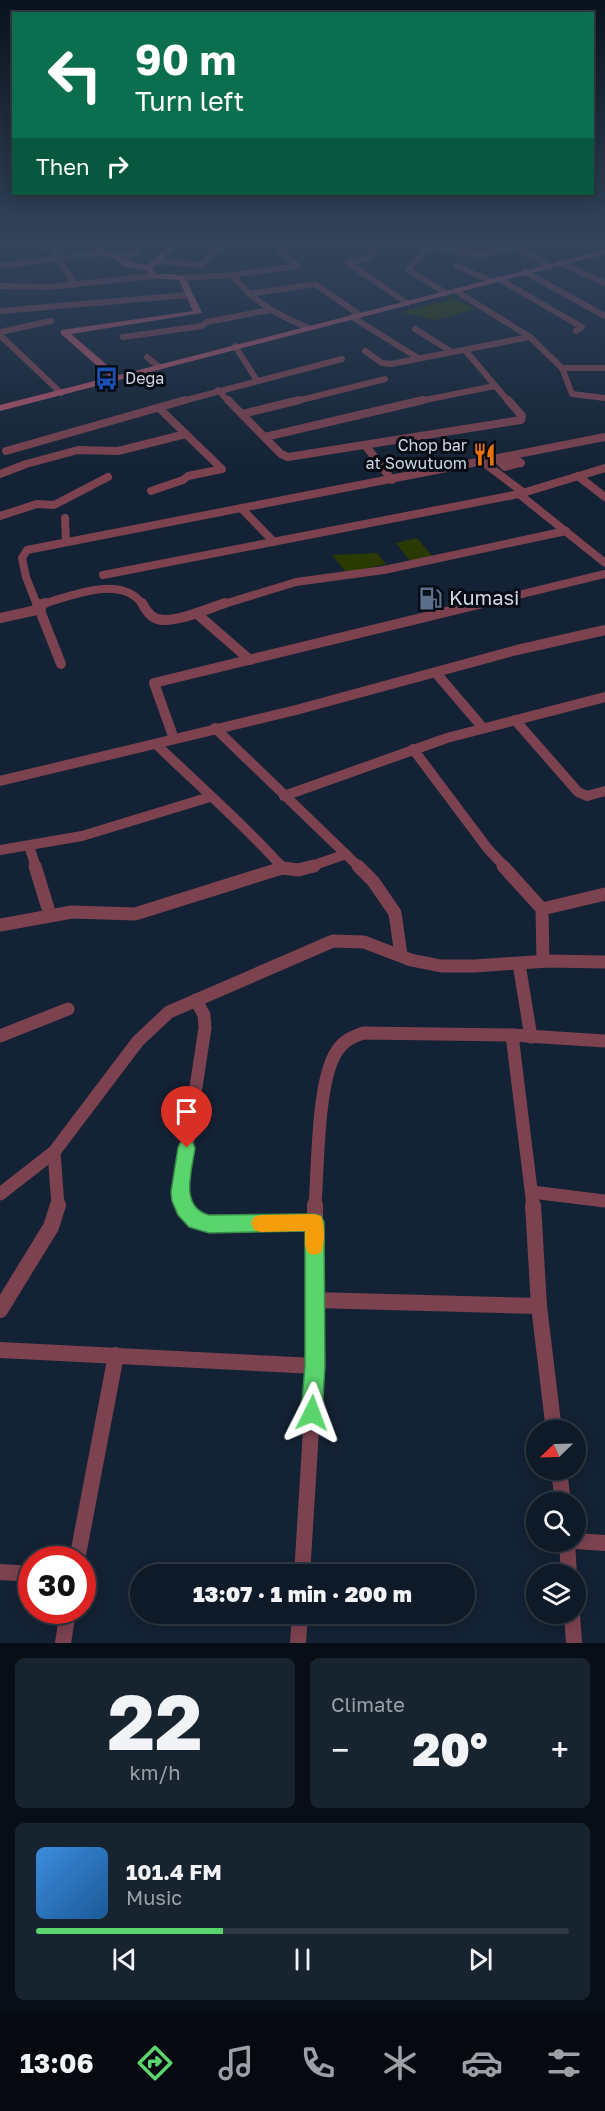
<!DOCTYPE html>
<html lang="en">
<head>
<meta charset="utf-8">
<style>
  :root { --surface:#0e1a27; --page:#17232f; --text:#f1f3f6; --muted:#9ba1a7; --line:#2e3844; --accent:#5ad56e }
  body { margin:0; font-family:"Golos Text",sans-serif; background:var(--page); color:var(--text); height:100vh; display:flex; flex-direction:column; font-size:22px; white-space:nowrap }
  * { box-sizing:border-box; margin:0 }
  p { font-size:20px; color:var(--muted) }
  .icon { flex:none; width:33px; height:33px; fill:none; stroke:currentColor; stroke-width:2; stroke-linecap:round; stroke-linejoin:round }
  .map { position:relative; height:1643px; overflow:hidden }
  .drawer { display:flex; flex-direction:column; gap:15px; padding:15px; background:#080e15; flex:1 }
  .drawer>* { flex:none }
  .top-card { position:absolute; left:12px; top:12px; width:582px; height:183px; border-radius:0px; box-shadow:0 3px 15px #0003,0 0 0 2px var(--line); background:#0b6e4f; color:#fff; overflow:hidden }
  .needle { width:39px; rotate:247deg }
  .fabs { position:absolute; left:526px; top:1420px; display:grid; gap:12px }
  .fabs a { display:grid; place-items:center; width:60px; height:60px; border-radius:50%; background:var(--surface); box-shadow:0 3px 15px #0003,0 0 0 2px var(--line); font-size:30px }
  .speed { position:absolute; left:18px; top:1546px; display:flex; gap:12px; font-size:30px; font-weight:700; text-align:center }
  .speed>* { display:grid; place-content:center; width:78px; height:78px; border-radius:50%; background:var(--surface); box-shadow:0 3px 15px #0003,0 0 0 2px var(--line); line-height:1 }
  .speed .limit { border:9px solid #d22; background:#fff; color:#111 }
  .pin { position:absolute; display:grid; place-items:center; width:51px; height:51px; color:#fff; margin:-62px -26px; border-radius:50% 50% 50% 0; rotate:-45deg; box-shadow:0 0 6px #0007 }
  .pin .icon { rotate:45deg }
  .me { position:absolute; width:66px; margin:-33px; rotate:3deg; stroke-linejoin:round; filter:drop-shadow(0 0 4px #0008) }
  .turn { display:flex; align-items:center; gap:21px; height:126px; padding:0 24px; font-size:27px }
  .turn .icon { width:78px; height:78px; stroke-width:2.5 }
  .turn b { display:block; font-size:42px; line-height:51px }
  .then { display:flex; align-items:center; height:57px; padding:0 24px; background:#0003; gap:12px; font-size:22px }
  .big { font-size:45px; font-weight:800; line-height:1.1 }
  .drawer .card { flex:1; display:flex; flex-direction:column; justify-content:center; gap:9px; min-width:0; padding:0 21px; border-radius:9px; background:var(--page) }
  .drawer .dial { align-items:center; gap:0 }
  .dial b { font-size:78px; line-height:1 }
  .song { display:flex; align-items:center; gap:18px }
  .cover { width:72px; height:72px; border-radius:9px; background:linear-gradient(135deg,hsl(210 70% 55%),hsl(210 70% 35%)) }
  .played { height:6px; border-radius:3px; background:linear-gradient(90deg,var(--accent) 35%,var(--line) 35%) }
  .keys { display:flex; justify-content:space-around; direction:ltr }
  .heat { display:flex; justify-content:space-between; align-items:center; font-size:33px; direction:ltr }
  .drawer .tiles { flex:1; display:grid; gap:15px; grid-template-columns:1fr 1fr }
  .card:last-child { grid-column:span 2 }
  .trip { position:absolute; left:130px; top:1564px; width:345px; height:60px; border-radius:30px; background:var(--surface); box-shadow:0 3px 15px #0003,0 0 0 2px var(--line); font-weight:800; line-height:60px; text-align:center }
  .dock { display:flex; height:96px; justify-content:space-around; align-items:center; background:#060a10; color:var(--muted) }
  .dock .icon { width:42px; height:42px }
  .dock .current { color:var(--accent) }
  .dock b { font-size:27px; color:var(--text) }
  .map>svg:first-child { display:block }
</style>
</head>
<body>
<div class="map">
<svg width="605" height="1643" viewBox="0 0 605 1643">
  <rect width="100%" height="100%" fill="#132234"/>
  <g fill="#293b00">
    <polygon points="446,295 476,309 435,320 401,312 449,300"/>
    <polygon points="417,538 433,557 410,561 396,543"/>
    <polygon points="377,553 386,564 347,573 332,555"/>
  </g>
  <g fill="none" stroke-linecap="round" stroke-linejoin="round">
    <g stroke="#7c424f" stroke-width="6">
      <polyline points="37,243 44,247 65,245"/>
      <polyline points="279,243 279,251 298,266"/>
      <polyline points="431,243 408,270 446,293"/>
      <polyline points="507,243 550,266"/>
      <polyline points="428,246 480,255"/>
      <polyline points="51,247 75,284"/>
      <polyline points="115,256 133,255 143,243"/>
      <polyline points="475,256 513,248"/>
      <polyline points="156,261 201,265 225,243"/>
      <polyline points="348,263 407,303"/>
      <polyline points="348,263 369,258 380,243"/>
      <polyline points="560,263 605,283"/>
      <polyline points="0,266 101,253"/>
      <polyline points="457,266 491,281"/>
      <polyline points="525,272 605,316"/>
      <path d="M232,275C252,301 278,315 308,328"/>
      <polyline points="181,278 232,275 298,266"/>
      <polyline points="499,279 582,327 576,331"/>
      <polyline points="0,286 49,287 153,276"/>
      <polyline points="456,291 530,337 562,368 572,394 605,398"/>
      <polyline points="248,294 315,284 360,315"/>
      <polyline points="0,311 188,295"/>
      <polyline points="352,317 418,358"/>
      <polyline points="415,329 452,352"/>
      <polyline points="0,332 51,321"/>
      <polyline points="0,335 61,393"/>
      <polyline points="123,337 202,326 207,322 270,310"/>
      <polyline points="235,346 256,379"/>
      <polyline points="465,350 509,402"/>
      <polyline points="365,351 382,363 391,364 530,337"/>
      <polyline points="147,357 159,367"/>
      <polyline points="562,368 605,368"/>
      <polyline points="218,390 229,402"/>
      <polyline points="179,402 342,359"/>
      <polyline points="293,402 385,379"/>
      <polyline points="415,402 495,386"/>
    </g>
    <g stroke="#7c424f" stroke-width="8">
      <polyline points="228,400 281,454 288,457 521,420 522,416 508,400"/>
      <polyline points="242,414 299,400"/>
      <polyline points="265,437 423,400"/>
      <polyline points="365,445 392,480"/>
      <polyline points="6,451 185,400"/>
      <polyline points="483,462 524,493"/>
      <polyline points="520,463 505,467 500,462 515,458 521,463"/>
      <polyline points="0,474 26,464 78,450 118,451 186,434"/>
      <polyline points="578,476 605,497"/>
      <polyline points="151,491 183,480 188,476 222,469 160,409"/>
      <polyline points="519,494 605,563"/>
      <polyline points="241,508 274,542"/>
      <polyline points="0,516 37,504 54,505 108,477"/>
      <polyline points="65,518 66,542"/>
      <polyline points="103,575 519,494 605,468"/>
      <polyline points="37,605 26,577 22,558 27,550 605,437"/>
      <path d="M39,605C69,597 121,573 143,605"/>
      <polyline points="221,605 296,582 384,570 566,531"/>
      <polyline points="477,605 605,574"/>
    </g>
    <g stroke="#7c424f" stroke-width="10">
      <polyline points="37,603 61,664"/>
      <path d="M142,603C145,609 149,615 155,618C170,626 209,608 225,603"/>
      <polyline points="39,605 45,603"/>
      <polyline points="196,613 250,660"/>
      <polyline points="0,618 41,609"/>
      <polyline points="436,673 483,728"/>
      <polyline points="515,720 578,792 587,796 605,791"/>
      <polyline points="215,728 359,867"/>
      <polyline points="174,739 154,683 483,603"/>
      <path d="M156,744C198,785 243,823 282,867"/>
      <polyline points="413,749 488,849 505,867"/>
      <polyline points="0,781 296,710 517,650 605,630"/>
      <polyline points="284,796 447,738 605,697"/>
      <polyline points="29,846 36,867"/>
      <polyline points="0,850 82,836 210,797"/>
      <polyline points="309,867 346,854"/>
    </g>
    <g stroke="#7c424f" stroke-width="13">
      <polyline points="35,866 50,915"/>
      <polyline points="280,866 282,868"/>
      <polyline points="358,866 373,881 395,913 401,955"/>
      <polyline points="503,866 542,909 543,961"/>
      <polyline points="542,909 605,894"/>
      <polyline points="0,925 72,912 135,914 282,868 298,870 314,866"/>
      <polyline points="519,964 531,1037"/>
      <polyline points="512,1035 533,1206"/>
      <polyline points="0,1036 68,1009"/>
      <polyline points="54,1152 58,1206"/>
      <polyline points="532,1192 605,1201"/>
      <polyline points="0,1194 54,1152 138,1041 169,1012 333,941 364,942 411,960 441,966 475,966 548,961 605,962"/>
      <polyline points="184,1206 180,1192 205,1028 204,1015 196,1000"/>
      <path d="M315,1206C318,1168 317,1080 337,1051C343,1041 352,1037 363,1033L512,1035L605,1041"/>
    </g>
    <g stroke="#7c424f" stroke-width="16">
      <polyline points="183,1205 192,1217 209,1224 314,1223"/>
      <polyline points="533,1205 539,1306 554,1431"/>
      <polyline points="314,1300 539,1306"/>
      <polyline points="0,1310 51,1227 58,1205"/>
      <polyline points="0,1350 315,1366 315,1205"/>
      <polyline points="559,1470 563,1503"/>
      <polyline points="576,1541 605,1543"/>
      <polyline points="567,1542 569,1575"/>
      <polyline points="77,1560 116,1355"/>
      <polyline points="0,1572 32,1574"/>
      <polyline points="302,1575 315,1366"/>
      <polyline points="572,1614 574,1643"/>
      <polyline points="63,1643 68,1611"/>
      <polyline points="298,1643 300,1614"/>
    </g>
    <path fill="#af5369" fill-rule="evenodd" d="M96,243H104L105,252C120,255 131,263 147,265L172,243H180L153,268L156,274H175L185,277L202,313L71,334L119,375L605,250V254L0,411V405L110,377L61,334V330L193,311L179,280L150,278L146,270L126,267L113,258L98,255Z"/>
  </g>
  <linearGradient id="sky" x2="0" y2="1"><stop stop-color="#0a131d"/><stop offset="0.51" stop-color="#33445c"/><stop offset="1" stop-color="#33445c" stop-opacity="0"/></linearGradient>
  <rect width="605" height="473" fill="url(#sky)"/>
  <path fill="#5ad56e" stroke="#3a8a48" stroke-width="1.5" d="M187,1140L193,1143L195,1148C192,1171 179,1207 209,1215L314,1214L321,1216L324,1222L325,1366L322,1413L319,1420L312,1423L304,1420L301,1413L305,1366V1231L209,1233L189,1227L178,1215L172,1201L171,1192L178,1148L180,1143Z"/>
  <path fill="#f59e0b" d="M314,1214L321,1216C325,1227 325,1242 321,1253L314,1255L308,1253L305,1246V1231L261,1232L254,1230L251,1223L254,1217L261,1215Z"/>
  <defs>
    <symbol id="bus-bare" viewBox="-9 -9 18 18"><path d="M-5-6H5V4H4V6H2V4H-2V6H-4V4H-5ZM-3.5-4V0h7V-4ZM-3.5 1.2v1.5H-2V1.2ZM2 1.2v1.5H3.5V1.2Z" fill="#1a4fb4" stroke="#050b13" stroke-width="2.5" paint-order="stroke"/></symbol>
    <symbol id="restaurant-bare" viewBox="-9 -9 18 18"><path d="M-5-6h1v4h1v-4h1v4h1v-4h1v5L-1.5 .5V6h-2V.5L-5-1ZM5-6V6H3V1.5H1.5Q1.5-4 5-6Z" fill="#e8710a" stroke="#050b13" stroke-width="2.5" paint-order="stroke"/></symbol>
    <symbol id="fuel-bare" viewBox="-9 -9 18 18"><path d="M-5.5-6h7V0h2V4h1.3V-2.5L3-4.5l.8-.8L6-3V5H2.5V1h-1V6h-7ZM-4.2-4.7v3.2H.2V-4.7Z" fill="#5c6f8a" stroke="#050b13" stroke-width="2.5" paint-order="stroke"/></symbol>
  </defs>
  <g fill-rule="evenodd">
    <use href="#bus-bare" x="90" y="362" width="33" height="33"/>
    <use href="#restaurant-bare" x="468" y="438" width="33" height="33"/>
    <use href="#fuel-bare" x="414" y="582" width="33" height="33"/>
  </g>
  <g text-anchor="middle" stroke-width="6" stroke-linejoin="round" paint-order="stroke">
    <g font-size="16" fill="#ced8e4" stroke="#050b13" text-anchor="start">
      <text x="125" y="384">Dega</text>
      <text x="467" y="451" text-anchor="end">Chop bar<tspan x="467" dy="18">at Sowutuom</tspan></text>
    </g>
    <g font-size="20" fill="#ced8e4" stroke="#050b13" text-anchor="start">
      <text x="449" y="605">Kumasi</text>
    </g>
  </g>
</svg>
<div class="fabs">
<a><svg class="needle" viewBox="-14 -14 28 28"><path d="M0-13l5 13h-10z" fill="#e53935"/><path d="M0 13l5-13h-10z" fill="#9ba1a7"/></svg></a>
<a><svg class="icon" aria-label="search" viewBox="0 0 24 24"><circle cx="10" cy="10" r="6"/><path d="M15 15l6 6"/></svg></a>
<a><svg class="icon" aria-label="layers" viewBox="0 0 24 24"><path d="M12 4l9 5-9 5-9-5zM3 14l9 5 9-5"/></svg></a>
</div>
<div class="speed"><div class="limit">30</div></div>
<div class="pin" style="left:187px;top:1148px;background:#d93025"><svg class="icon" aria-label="arrive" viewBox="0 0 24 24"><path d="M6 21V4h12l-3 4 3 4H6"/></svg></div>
<svg class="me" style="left:312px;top:1413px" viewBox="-20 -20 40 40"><path d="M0-17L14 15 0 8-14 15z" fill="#5ad56e" stroke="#fff" stroke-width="4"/></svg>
<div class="trip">13:07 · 1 min · 200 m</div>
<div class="top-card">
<div class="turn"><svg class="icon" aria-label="left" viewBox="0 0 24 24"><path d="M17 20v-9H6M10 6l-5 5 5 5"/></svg><div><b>90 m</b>Turn left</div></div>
<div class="then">Then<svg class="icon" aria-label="right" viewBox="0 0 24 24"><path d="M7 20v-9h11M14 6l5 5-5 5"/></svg></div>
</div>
</div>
<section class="drawer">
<div class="tiles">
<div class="card dial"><b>22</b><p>km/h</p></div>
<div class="card"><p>Climate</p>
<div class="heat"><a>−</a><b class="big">20°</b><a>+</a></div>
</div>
<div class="card">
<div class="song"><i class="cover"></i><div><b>101.4 FM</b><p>Music</p></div></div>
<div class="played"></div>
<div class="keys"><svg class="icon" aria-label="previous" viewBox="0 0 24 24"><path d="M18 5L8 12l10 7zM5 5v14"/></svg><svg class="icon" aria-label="pause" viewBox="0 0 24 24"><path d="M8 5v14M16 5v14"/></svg><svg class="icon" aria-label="next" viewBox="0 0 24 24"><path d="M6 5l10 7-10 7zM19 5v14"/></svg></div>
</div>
</div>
</section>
<nav class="dock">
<b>13:06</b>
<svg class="icon current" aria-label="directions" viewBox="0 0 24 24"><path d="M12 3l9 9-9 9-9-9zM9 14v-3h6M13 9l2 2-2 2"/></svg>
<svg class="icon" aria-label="music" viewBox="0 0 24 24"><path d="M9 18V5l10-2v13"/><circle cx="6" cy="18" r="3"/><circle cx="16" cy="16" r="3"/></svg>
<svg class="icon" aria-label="phone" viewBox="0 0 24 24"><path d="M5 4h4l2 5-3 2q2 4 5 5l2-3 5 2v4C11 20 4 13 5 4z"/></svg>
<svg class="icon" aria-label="climate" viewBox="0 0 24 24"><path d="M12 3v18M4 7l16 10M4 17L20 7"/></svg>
<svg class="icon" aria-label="car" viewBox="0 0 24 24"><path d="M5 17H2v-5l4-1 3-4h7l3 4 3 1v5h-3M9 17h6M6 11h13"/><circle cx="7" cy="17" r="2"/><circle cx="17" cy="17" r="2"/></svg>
<svg class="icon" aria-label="filters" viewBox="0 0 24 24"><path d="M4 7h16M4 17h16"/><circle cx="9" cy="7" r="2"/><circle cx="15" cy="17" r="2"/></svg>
</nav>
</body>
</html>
